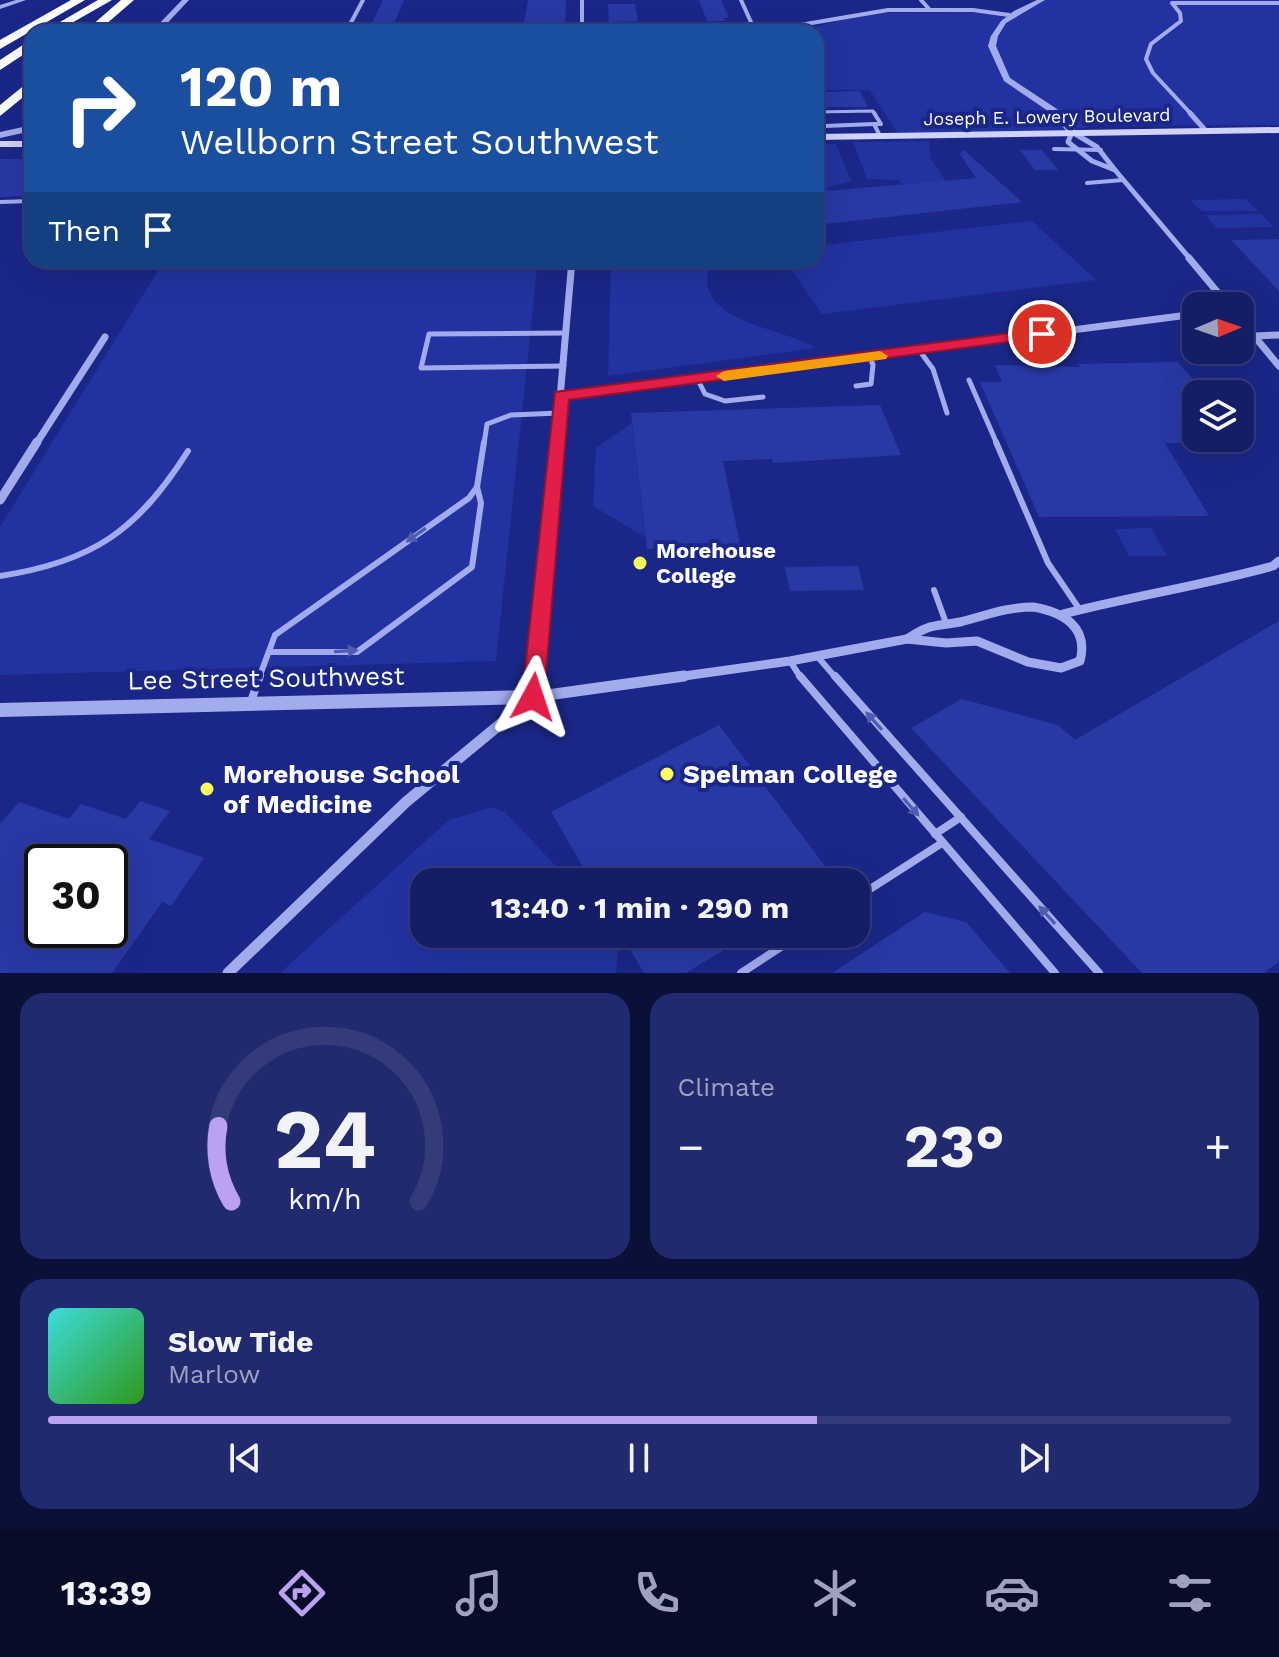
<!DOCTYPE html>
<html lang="en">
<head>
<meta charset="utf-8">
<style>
  :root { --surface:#141d66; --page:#212a6f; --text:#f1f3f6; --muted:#9da2bf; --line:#333b7a; --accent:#bca0f2 }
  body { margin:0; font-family:"Work Sans",sans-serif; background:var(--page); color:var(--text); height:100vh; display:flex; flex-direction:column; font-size:30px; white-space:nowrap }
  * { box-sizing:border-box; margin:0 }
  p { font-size:26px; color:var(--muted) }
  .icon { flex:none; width:44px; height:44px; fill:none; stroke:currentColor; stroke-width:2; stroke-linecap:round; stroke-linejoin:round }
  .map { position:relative; height:973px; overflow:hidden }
  .side { display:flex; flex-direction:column; gap:20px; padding:20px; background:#0b1038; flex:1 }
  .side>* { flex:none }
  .top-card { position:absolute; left:24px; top:24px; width:800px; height:244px; border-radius:24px; box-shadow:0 8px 32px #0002,0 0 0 2px var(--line); background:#1a4fa0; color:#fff; overflow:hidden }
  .needle { width:52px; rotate:88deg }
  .buttons { position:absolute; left:1182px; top:292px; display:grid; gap:16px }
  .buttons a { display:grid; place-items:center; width:72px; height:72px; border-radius:16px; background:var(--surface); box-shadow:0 8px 32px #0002,0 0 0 2px var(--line); font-size:40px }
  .speed { position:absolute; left:24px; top:844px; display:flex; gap:16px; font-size:40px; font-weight:700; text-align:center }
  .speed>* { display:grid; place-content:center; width:104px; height:104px; border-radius:50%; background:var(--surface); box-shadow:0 8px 32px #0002,0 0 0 2px var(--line); line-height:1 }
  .speed .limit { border:4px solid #111; border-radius:12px; background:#fff; color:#111 }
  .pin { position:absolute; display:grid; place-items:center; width:68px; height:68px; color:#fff; margin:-34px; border:4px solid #fff; border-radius:50%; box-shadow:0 2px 8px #0007 }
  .me { position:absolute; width:88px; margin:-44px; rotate:5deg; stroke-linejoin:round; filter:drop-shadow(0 0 6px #0008) }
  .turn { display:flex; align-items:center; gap:28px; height:168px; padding:0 24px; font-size:36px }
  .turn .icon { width:104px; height:104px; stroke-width:2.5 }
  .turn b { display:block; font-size:56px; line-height:68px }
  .then { display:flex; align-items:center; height:76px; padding:0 24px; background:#0003; gap:16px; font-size:30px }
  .big { font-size:60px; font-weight:700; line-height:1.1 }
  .side .widget { flex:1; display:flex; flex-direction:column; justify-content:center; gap:12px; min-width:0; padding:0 28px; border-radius:24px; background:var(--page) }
  .side .dial { align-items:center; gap:0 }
  .dial svg { height:208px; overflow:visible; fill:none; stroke:var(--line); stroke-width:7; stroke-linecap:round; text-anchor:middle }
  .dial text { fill:var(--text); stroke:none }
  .song { display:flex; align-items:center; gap:24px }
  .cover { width:96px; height:96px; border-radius:12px; background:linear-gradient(135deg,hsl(180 70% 55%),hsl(110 70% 35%)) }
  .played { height:8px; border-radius:4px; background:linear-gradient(90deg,var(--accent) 65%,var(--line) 65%) }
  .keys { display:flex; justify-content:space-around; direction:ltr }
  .heat { display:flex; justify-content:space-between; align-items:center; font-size:44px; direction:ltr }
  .side .tiles { flex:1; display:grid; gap:20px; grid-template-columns:1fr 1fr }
  .widget:last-child { grid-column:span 2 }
  .trip { position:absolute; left:410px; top:868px; width:460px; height:80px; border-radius:24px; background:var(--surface); box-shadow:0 8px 32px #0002,0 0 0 2px var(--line); font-weight:700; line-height:80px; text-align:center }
  .tabs { display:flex; height:128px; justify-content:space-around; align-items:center; background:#080c29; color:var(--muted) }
  .tabs .icon { width:56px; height:56px }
  .tabs .selected { color:var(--accent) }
  .tabs b { font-size:36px; color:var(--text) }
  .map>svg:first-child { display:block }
</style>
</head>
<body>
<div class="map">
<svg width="1279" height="973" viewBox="0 0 1279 973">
  <rect width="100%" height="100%" fill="#1a2788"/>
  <g fill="#2233a1">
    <polygon points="1036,0 1279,0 1279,125 1094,126 1052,134 897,132 870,90 816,90 816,32 765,32 815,27 870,13 1012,12"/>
    <polygon points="929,141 931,159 946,182 905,186 899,180 867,179 853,142"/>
    <polygon points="816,144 836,144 851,181 826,188 829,191 816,196"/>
    <polygon points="1245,199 1258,211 1201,211 1190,200"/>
    <polygon points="1261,214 1274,227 1217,228 1205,215"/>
    <polygon points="1032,221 1096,280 822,314 785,260 816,260 816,246"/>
    <polygon points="348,260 469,260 496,269 538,260 496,661 0,675 0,527 159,269 288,266 291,261"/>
    <path d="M611,260H712C684,322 785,327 816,348L608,376Z"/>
    <polygon points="632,423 645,537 593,506 596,448"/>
    <polygon points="1151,528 1167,556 1129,556 1115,529"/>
    <polygon points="491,807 505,812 571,882 424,882 424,934 611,934 618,949 616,973 280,973 449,820"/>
  </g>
  <g fill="#2839a6" fill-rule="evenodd">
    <polygon points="383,0 404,0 394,23 372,23"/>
    <polygon points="528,0 566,0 565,22 524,23"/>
    <polygon points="699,0 721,0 729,18 724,18 725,21 707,21"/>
    <polygon points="608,4 635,4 638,21 609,22"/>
    <polygon points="860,91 868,107 824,107 817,92"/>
    <polygon points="964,150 1022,202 816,225 816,192 976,178 960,154"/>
    <polygon points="1020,150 1042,150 1058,170 1035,170"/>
    <polygon points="0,159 32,159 32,196 0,197"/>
    <polygon points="1279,239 1279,291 1231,240"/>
    <polygon points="1178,362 1206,394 1196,394 1196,443 1165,443 1209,516 1039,517 980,382 1002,382 995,365 1080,367 1078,364"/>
    <polygon points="880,405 901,455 773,463 772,459 723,461 740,544 647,549 631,413"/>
    <polygon points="858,566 864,590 790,591 785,567"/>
    <polygon points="1279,621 1279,961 1264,973 1142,973 911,728 962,699 1058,725 1075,740"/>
    <polygon points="719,725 837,882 592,882 551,812"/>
    <path d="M140,801L170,811L149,839L204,858L171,906L162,902L112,973H0V824L19,802L69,819L81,804L126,819ZM42,862H110V930H42Z"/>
    <polygon points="925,912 966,922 1010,973 832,973"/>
    <polygon points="621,934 750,934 686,973 644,973"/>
  </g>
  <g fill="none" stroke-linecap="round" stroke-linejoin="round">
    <g stroke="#a2aced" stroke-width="3">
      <polyline points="816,112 873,111 876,115"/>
      <polyline points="818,112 820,115"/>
    </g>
    <g stroke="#a2aced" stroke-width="4">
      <polyline points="819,113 825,126 874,124"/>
      <polyline points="874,113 881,124 874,124 880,136"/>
      <polyline points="1054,149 1101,150"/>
      <polyline points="1087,183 1123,180"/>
      <polyline points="0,202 32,201"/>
    </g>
    <g stroke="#a2aced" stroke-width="5">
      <polyline points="919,350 933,369 947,413"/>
      <polyline points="564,366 421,368 429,334 566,333"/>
      <polyline points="698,380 705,394 725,401 763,397"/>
      <polyline points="969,380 997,444"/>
      <polyline points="856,386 871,384 873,365 870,357"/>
      <polyline points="484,444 487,424 511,415 560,413"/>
    </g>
    <g stroke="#a2aced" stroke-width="6">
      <polyline points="996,442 1048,563 1080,610"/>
      <path d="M0,576C93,562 138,530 188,451"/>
      <polyline points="934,590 946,623"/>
      <polyline points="269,652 357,652 472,567 481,503 477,487 484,442"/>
      <polyline points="817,656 836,678"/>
      <polyline points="790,661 801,678"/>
      <polyline points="259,678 275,635 469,498 477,487"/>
    </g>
    <g stroke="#a2aced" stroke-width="8">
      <polyline points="800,676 1055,973"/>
      <polyline points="835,676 1099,973"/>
      <polyline points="250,704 260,676"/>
      <polyline points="935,834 961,817"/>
      <polyline points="856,898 942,843"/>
      <polyline points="741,973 801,934"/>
    </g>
    <g stroke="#a2aced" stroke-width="4">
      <polyline points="582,0 582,30"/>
      <polyline points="741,0 755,31"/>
      <polyline points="921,0 930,10"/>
      <polyline points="346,32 363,0"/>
      <polyline points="452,32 782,28 888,10 973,10 1009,15"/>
      <polyline points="1192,115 1153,73 1146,59 1151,44 1181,21 1180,13 1172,3 1279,3"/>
    </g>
    <g stroke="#a2aced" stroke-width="5">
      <polyline points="1190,113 1206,131"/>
      <polygon points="1072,132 1097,147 1115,170 1092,161 1068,142"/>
      <polyline points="1115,170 1191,260"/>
    </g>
    <g stroke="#a2aced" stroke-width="7">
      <polyline points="1189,258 1229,306"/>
      <polyline points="1240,319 1279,366"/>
      <polyline points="1254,336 1279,335"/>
      <polyline points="561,396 1196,314"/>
      <polyline points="36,444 105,337"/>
      <polyline points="556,444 572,260"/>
    </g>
    <g stroke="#a2aced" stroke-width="9">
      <polyline points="0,500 37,442"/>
      <path d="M1033,607C1063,612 1089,627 1080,661L1061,668L1028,662L977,641L946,643L907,639C931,623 934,627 960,622C985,616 1006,607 1033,607Z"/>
      <path d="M1063,614C1133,596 1204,585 1273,566L1279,561"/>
      <polyline points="535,678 556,442"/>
      <polyline points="670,678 790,661 907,639"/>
    </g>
    <g stroke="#a2aced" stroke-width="11">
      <polyline points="533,697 535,676"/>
      <polyline points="228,973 406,802 533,697 684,676"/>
    </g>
    <g fill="#a2aced" fill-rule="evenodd">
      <polygon points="16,0 26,0 0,9 0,5"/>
      <polygon points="182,0 189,0 159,32 151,32"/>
      <polygon points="1037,0 1045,0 1006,23 998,36 996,46 1010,78 1057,109 1075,130 1075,134 1069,134 1051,113 1004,81 988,46 991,36 1001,21 1014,11"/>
      <polygon points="32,125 32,131 0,138 0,132"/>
      <polygon points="533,690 539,692 542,697 539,702 533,704 0,717 0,703"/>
    </g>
    <g fill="#cfd3f9" fill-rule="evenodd">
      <polygon points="1279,127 1279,133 816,140 816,134"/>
      <rect x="0" y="141" width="32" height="6"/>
    </g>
    <g fill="#fff" fill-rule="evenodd">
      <polygon points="71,0 85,0 0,49 0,40"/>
      <polygon points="98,0 112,0 70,24 60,22"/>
      <polygon points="121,0 134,0 97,32 84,32"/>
      <polygon points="32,39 32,49 0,70 0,60"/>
      <polygon points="32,79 32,90 0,116 0,105"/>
    </g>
  </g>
  <defs><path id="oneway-solid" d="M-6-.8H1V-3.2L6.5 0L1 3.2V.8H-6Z" transform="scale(2)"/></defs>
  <g fill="#505cb0">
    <use href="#oneway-solid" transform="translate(416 535) rotate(145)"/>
    <use href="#oneway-solid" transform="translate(346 651) rotate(-3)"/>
    <use href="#oneway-solid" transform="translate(874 721) rotate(-132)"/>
    <use href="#oneway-solid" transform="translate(911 807) rotate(49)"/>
    <use href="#oneway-solid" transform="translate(1047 915) rotate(-132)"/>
  </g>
  <polygon fill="#e11d48" stroke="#92132f" stroke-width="2" points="1042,329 1047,331 1047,337 569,400 544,697 541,704 533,706 525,704 522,697 555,392"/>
  <polygon fill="#f59e0b" points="880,351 888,356 886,359 724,381 716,376 724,371"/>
  <g fill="#faff5e" stroke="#1a2788" stroke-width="3">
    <circle cx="640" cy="563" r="8"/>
    <circle cx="667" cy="774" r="8"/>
    <circle cx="207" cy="789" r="8"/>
  </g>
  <g text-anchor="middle" stroke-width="8" stroke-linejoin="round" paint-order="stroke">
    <g font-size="18" fill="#fff" stroke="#1a2788">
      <text transform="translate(1047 117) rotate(-1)" y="6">Joseph E. Lowery Boulevard</text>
    </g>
    <g font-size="22" font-weight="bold" fill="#fff" stroke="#1a2788" text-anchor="start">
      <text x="656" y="558">Morehouse<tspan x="656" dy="25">College</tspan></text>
    </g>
    <g font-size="26" fill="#fff" stroke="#1a2788">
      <text transform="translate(266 678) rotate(-1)" y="9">Lee Street Southwest</text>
    </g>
    <g font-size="26" font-weight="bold" fill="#fff" stroke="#1a2788" text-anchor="start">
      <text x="223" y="783">Morehouse School<tspan x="223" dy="30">of Medicine</tspan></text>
      <text x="683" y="783">Spelman College</text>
    </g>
  </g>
</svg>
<div class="buttons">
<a><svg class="needle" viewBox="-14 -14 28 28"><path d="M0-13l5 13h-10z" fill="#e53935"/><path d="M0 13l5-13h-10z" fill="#9da2bf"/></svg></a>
<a><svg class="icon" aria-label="layers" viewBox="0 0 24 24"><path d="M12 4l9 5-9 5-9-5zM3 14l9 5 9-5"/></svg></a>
</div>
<div class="speed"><div class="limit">30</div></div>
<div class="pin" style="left:1042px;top:334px;background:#d93025"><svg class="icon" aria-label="arrive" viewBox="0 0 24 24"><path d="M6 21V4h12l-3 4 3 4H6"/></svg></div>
<svg class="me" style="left:533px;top:697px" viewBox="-20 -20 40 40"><path d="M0-17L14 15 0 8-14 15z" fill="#e11d48" stroke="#fff" stroke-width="4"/></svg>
<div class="trip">13:40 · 1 min · 290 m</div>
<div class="top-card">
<div class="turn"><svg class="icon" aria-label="right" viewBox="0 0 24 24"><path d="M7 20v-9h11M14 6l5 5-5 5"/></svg><div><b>120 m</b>Wellborn Street Southwest</div></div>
<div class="then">Then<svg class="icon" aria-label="arrive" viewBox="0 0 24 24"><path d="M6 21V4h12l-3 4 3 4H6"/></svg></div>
</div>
</div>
<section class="side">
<div class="tiles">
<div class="widget dial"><svg viewBox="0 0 100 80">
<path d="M14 69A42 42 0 1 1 86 69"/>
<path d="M14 69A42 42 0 0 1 9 40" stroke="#bca0f2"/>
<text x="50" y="56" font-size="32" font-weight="700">24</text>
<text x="50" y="72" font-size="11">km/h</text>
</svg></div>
<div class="widget"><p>Climate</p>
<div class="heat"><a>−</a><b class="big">23°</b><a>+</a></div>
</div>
<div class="widget">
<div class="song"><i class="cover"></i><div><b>Slow Tide</b><p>Marlow</p></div></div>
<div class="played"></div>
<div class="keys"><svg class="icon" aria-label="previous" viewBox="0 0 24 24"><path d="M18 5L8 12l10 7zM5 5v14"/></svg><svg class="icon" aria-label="pause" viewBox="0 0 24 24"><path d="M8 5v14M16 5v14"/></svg><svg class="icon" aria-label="next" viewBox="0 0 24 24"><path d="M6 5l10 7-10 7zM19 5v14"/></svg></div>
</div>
</div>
</section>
<nav class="tabs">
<b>13:39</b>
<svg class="icon selected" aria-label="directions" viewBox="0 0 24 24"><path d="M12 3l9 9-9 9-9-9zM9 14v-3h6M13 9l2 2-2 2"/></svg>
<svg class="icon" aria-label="music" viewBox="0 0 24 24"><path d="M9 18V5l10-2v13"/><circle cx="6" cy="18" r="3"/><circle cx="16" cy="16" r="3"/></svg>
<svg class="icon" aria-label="phone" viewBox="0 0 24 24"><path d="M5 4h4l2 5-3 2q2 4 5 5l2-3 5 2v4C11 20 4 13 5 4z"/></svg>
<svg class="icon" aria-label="climate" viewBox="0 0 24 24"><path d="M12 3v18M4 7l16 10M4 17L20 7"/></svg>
<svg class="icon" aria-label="car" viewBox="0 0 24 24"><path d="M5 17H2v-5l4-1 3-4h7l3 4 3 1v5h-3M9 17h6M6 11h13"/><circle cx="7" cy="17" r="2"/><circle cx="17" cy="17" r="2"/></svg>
<svg class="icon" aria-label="filters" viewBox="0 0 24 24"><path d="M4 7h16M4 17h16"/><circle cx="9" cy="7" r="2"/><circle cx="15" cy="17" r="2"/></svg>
</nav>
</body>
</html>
